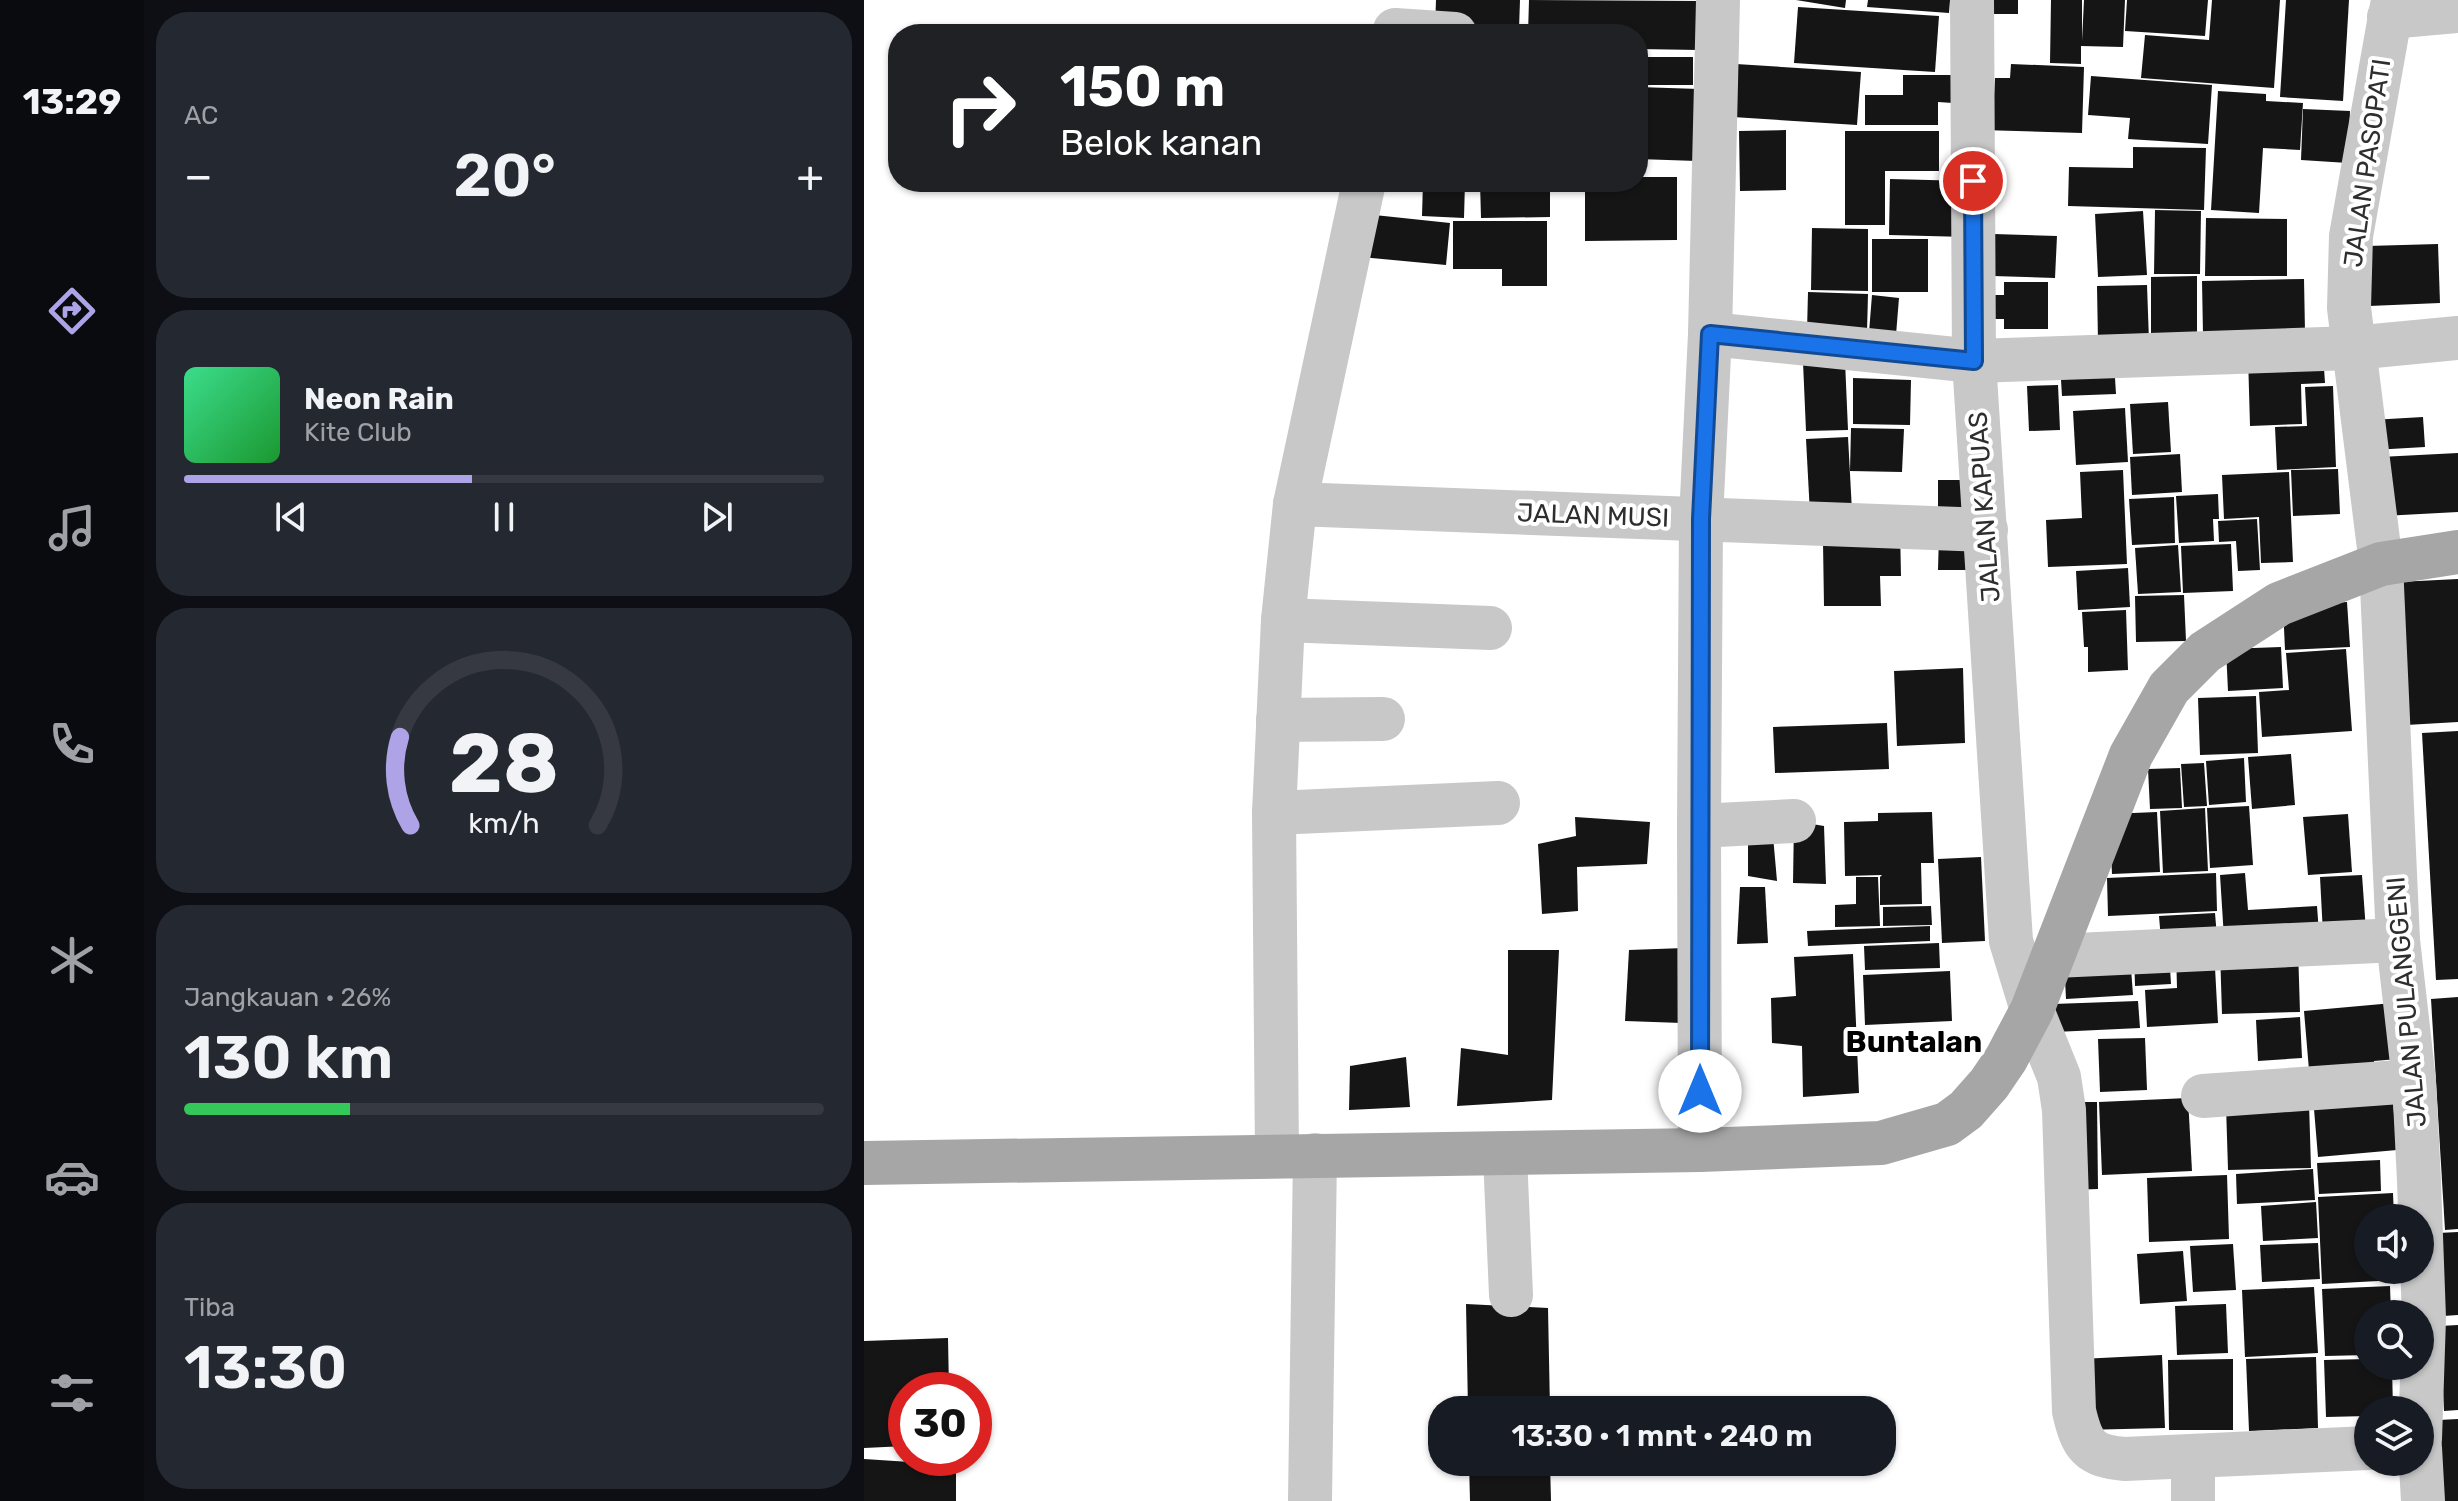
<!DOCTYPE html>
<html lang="id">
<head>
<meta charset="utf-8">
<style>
  :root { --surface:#171b24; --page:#242831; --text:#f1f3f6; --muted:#9ea1a6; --line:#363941; --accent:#ada3e6 }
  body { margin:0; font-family:Rubik,sans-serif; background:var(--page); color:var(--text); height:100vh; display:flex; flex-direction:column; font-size:30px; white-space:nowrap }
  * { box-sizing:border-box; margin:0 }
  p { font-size:26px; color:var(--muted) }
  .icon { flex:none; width:44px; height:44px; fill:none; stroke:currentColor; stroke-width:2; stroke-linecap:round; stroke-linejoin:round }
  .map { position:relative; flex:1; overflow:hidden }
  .panel { display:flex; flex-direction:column; gap:12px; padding:12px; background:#0d0f14; width:720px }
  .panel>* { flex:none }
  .banner { position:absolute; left:24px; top:24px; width:760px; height:168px; border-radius:32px; box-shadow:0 2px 6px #0004; background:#202124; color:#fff; overflow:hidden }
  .fabs { position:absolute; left:1490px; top:1204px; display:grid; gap:16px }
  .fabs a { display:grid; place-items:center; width:80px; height:80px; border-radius:50%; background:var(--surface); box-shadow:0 2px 6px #0004; font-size:40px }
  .speed { position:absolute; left:24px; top:1372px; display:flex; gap:16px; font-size:40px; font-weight:700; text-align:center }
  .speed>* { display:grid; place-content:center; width:104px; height:104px; border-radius:50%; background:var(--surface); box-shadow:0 2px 6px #0004; line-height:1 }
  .speed .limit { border:12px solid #d22; background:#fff; color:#111 }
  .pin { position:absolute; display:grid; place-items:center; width:68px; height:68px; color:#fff; margin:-34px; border:4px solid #fff; border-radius:50%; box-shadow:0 2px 8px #0007 }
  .me { position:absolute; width:88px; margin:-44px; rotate:0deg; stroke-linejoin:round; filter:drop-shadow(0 0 6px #0008) }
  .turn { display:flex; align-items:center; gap:28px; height:168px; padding:0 40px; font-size:36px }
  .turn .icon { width:104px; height:104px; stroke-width:2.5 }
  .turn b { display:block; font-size:56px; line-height:68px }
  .big { font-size:60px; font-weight:600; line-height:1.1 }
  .panel .card { flex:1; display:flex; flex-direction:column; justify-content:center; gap:12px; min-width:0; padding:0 28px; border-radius:32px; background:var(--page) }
  .panel .dial { align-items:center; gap:0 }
  .dial svg { height:208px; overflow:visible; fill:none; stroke:var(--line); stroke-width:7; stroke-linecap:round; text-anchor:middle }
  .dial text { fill:var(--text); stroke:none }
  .song { display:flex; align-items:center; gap:24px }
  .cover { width:96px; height:96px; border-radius:12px; background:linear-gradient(135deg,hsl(150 70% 55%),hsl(130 70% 35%)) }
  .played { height:8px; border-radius:4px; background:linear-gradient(90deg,var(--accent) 45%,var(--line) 45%) }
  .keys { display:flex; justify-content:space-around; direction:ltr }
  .heat { display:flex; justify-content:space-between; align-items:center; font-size:44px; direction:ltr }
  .charge { height:12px; border-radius:6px; background:linear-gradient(90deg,#34c759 26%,var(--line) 0) }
  .trip { position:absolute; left:564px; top:1396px; width:468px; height:80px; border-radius:32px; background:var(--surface); box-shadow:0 2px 6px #0004; font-weight:600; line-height:80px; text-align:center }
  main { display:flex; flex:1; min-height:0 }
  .dock { display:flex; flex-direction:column; width:144px; justify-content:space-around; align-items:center; background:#090b0e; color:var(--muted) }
  .dock .icon { width:56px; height:56px }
  .dock .current { color:var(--accent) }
  .dock b { font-size:36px; color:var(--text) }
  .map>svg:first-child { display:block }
</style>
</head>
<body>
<main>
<nav class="dock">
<b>13:29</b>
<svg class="icon current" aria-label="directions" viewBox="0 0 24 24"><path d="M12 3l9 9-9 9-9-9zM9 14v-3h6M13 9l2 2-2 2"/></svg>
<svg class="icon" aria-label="music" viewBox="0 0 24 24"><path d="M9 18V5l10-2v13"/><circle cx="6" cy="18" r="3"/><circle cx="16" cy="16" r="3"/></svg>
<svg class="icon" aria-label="phone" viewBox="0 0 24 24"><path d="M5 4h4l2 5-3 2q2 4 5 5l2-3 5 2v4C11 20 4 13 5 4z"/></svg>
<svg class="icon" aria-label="climate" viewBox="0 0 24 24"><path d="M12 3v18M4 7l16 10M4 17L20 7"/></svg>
<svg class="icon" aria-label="car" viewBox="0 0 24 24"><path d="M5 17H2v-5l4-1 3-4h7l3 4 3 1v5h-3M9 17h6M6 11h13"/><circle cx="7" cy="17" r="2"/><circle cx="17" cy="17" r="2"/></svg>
<svg class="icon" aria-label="filters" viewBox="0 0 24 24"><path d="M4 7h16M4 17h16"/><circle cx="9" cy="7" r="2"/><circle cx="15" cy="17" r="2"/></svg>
</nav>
<section class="panel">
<div class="card"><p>AC</p>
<div class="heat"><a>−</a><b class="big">20°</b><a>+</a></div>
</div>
<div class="card">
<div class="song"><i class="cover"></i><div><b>Neon Rain</b><p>Kite Club</p></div></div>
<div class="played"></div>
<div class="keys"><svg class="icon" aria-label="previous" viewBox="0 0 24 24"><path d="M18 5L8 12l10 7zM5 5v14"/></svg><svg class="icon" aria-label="pause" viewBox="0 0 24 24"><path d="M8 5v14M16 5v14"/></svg><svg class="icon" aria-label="next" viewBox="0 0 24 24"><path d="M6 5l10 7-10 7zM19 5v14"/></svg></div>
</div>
<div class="card dial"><svg viewBox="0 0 100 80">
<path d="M14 69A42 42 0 1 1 86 69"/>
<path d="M14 69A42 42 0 0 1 10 35" stroke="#ada3e6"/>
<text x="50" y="56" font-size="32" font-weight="700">28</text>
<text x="50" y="72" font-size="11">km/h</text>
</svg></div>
<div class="card"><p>Jangkauan · 26%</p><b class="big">130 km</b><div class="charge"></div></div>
<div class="card"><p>Tiba</p><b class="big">13:30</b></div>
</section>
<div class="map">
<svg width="1594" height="1501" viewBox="0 0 1594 1501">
  <rect width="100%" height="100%" fill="#fff"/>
  <g fill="#151515">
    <polygon points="572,0 656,0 655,29 571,28"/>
    <polygon points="665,0 836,1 835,50 774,49 774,34 664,34"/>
    <polygon points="932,0 982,0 981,8"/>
    <polygon points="1004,0 1086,0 1085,13 1003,7"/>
    <rect x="1113" y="0" width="41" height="14"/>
    <polygon points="1187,0 1218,0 1218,41 1220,0 1261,0 1259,47 1217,46 1217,64 1186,63"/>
    <polygon points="1263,0 1344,0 1341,36 1261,31"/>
    <polygon points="1348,0 1416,0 1410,88 1277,78 1281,35 1345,40"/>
    <polygon points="1422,0 1485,0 1479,101 1416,97"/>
    <polygon points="934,7 1075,16 1071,72 930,63"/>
    <rect x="774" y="57" width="55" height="28"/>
    <polygon points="856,63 997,72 993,125 853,116"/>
    <polygon points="1147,64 1220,67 1218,133 1117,130 1130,95 1131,78 1146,78"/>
    <polygon points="1039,75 1089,75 1089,103 1074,102 1074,125 1001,125 1001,95 1039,95"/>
    <polygon points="1227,76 1348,85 1344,144 1264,139 1266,118 1224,115"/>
    <polygon points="774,87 835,89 833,161 774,159"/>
    <polygon points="1354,91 1402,94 1402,101 1439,103 1436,150 1399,148 1395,213 1347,210"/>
    <polygon points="1439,109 1486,111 1484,163 1437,160"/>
    <polygon points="922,130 922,190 876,191 875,131"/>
    <polygon points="981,131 1075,131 1075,171 1021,171 1021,225 981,225"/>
    <polygon points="1269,147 1342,148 1340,210 1204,206 1205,167 1269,168"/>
    <polygon points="774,177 813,177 813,240 721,241 721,182 774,182"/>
    <polygon points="1026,179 1104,181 1103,237 1025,235"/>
    <polygon points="559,182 601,182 600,218 558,216"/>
    <polygon points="616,182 705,182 705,185 686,185 686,217 617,218"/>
    <polygon points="1291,210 1337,211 1336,274 1290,274"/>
    <polygon points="1279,211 1283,275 1234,277 1231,214"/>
    <polygon points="501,214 586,223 582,265 497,257"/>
    <polygon points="1342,218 1423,219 1423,276 1341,276"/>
    <polygon points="589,221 683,221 683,286 638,286 638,269 589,269"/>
    <polygon points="948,228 1004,229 1004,291 947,290"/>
    <polygon points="1130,234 1193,236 1191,278 1129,276"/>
    <rect x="1008" y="239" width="56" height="53"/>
    <polygon points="1574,244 1576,303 1505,306 1503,246"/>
    <polygon points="1333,276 1333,343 1287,344 1287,277"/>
    <polygon points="1440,279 1441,332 1339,334 1338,281"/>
    <polygon points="1140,282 1184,282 1184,329 1140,329 1140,319 1128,319 1128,295 1140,295"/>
    <polygon points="1283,285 1285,341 1234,342 1233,286"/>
    <polygon points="944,292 1004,294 1003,332 943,331"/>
    <polygon points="1008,295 1035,298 1031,347 1004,345"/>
    <polygon points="1459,353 1461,383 1437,384 1438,424 1386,426 1384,356"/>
    <polygon points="981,361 984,430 942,431 939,362"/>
    <polygon points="1250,362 1252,394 1198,396 1196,364"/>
    <polygon points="989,378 1047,380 1046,425 989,424"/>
    <polygon points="1194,385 1196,430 1165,431 1163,386"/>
    <polygon points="1469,386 1472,467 1413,470 1411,427 1443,426 1441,387"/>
    <polygon points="1304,402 1307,452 1269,454 1266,404"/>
    <polygon points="1261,408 1264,462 1212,465 1209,411"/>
    <polygon points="1559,417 1561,447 1509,450 1507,420"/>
    <polygon points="987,428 1040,429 1038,472 986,471"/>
    <polygon points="984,437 988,511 946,514 942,439"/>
    <polygon points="1594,453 1594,512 1519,516 1516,457"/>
    <polygon points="1316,454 1318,492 1268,495 1266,457"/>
    <polygon points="1474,469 1476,514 1429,516 1427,470"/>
    <polygon points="1259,470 1263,564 1184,567 1182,520 1218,518 1216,472"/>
    <polygon points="1425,472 1429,562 1397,563 1395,517 1360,519 1358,475"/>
    <polygon points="1074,480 1111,480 1111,523 1074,522"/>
    <polygon points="1354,494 1355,519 1349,519 1350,541 1315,543 1312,496"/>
    <polygon points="1310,497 1311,543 1268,545 1265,499"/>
    <polygon points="1393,519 1396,570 1374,571 1372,541 1355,542 1354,521"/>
    <polygon points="1036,529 1037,576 1016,576 1017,606 960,606 959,542"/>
    <polygon points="1075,534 1104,534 1104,570 1074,570"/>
    <polygon points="1367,544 1369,591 1319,593 1317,546"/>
    <polygon points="1314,545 1317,592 1274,594 1271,548"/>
    <polygon points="1264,568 1266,607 1214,610 1212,571"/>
    <polygon points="1594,579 1594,722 1542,725 1534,582"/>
    <polygon points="1320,595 1322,641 1272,642 1271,596"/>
    <polygon points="1483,602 1486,647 1421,650 1419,606"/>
    <polygon points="1262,610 1264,670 1224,672 1224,647 1220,647 1218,612"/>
    <polygon points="1417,647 1419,688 1364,691 1362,649"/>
    <polygon points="1482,649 1488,731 1398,737 1395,692 1425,690 1422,653"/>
    <polygon points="1099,668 1101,743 1033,746 1030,671"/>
    <polygon points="1392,696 1394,753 1336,755 1334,698"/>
    <polygon points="1023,723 1025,769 911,773 909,727"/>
    <polygon points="1594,731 1594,979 1572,980 1558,733"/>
    <polygon points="1427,754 1431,805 1388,809 1384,757"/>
    <polygon points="1380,758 1382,802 1345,805 1342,761"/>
    <polygon points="1340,763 1343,806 1320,807 1317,764"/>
    <polygon points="1316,768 1318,808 1286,809 1284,769"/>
    <polygon points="1385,806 1389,865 1346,868 1343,808"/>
    <polygon points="1341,808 1344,871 1299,873 1296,811"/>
    <polygon points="1068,812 1070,863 1057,863 1058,904 1016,905 1016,877 1018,875 981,876 980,822 1014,821 1014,813"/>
    <polygon points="1293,812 1296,872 1248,874 1245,814"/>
    <polygon points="1484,814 1488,872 1444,875 1439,817"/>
    <polygon points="711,817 786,822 783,864 713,867 714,911 678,914 674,844 712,836"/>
    <polygon points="930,821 960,826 962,884 929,883"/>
    <polygon points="884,836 909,836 913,881 884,876"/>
    <polygon points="1117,857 1121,941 1078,943 1074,859"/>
    <polygon points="1352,873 1353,911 1244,916 1243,878"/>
    <polygon points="1381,873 1384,910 1453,906 1455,933 1360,938 1356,875"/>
    <polygon points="1498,875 1502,931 1459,934 1456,877"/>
    <polygon points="992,877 1014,877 1016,926 971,927 971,905 992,904"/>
    <polygon points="876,887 901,887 904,943 873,944"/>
    <polygon points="1067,906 1068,925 1019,926 1019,907"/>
    <polygon points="1351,913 1353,937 1297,940 1295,916"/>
    <polygon points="1066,926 1066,941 944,946 943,931"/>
    <polygon points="1075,943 1076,968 1001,970 1000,946"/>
    <polygon points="820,948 818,1023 761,1021 765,950"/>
    <polygon points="1350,949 1354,1023 1283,1027 1281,990 1313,988 1312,951"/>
    <polygon points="1434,949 1436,1012 1358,1014 1356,951"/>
    <polygon points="644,950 695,950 688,1100 593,1106 597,1048 644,1055"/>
    <polygon points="1305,952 1307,984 1271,986 1270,953"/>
    <polygon points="989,954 995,1093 939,1097 938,1046 908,1043 907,998 932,996 930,957"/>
    <polygon points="1266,955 1269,995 1202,999 1200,959"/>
    <polygon points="1086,971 1088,1021 1001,1025 999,975"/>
    <polygon points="1594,997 1594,1229 1581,1230 1567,999"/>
    <polygon points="1274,1001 1276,1028 1191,1032 1189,1004"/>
    <polygon points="1529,1003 1534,1059 1510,1061 1511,1076 1446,1082 1440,1011"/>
    <polygon points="1436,1017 1438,1058 1394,1061 1392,1020"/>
    <polygon points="1281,1038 1283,1090 1236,1092 1234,1039"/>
    <polygon points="542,1057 546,1107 485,1110 486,1066"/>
    <polygon points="1528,1090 1533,1150 1454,1157 1449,1097"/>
    <polygon points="1324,1098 1328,1171 1238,1175 1235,1102"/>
    <polygon points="1207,1102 1233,1102 1234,1189 1207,1190"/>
    <polygon points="1445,1103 1447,1168 1364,1170 1362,1106"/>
    <polygon points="1516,1160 1517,1191 1455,1194 1453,1163"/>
    <polygon points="1449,1169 1451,1200 1373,1204 1372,1174"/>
    <polygon points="1363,1175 1365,1239 1285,1242 1283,1178"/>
    <polygon points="1529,1193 1530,1218 1504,1218 1504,1270 1532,1270 1533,1280 1458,1284 1454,1197"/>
    <polygon points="1452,1202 1454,1238 1399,1241 1397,1206"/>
    <polygon points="1594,1232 1594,1315 1579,1316 1574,1233"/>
    <polygon points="1454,1243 1456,1279 1398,1282 1396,1245"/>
    <polygon points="1369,1244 1372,1290 1329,1292 1326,1246"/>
    <polygon points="1319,1251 1323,1301 1276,1304 1273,1254"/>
    <polygon points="1526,1286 1527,1314 1504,1314 1504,1355 1461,1356 1458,1289"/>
    <polygon points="1450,1287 1454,1353 1381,1357 1378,1290"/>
    <polygon points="602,1304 684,1308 686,1410 604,1410"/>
    <polygon points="1362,1304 1364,1353 1313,1355 1311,1306"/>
    <polygon points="1594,1325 1594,1410 1580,1411 1576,1326"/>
    <polygon points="84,1338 85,1390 42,1390 42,1446 0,1448 0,1341"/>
    <polygon points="1298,1355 1301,1428 1218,1430 1216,1359"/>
    <polygon points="1452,1357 1454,1428 1385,1431 1382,1359"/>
    <polygon points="1369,1359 1369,1430 1305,1430 1304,1360"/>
    <polygon points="1504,1359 1504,1366 1528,1366 1529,1410 1504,1410 1504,1416 1462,1417 1460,1360"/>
    <polygon points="1594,1419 1594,1501 1578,1501 1575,1420"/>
    <polygon points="0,1459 92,1465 92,1501 0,1501"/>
    <polygon points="605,1462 686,1462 687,1501 606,1501"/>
  </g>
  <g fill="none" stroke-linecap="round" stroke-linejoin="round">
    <g stroke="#c8c8c8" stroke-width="44">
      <path d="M1108,0L1110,361L1147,941L1168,1010L1195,1077L1200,1110L1210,1411C1218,1446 1225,1456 1261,1459L1504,1448"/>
      <polyline points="1529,0 1487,236 1485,308 1517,564 1534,940 1550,1081 1555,1181 1560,1318 1556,1439"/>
      <polyline points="1525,17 1594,11"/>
      <polyline points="531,30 591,34"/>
      <polyline points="846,334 1110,361 1489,348 1594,338"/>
      <polyline points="431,504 1122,530"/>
      <polyline points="419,620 626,628"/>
      <polyline points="414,720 519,719"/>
      <polyline points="410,813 634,803"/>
      <polyline points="835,826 930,821"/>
      <polyline points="1191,956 1534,940"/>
      <polyline points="1339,1096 1550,1081"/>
      <polyline points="836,1150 835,826 837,519 846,334 854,0"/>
      <polyline points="641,1155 647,1295"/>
      <polyline points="413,1156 410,813 419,620 431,504 500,182"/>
      <polyline points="1556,1448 1559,1501"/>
      <polyline points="446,1501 451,1155"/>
      <polyline points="1329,1501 1329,1456"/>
    </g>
    <polyline stroke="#a6a6a6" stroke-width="44" points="0,1163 836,1150 1017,1143 1083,1124 1102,1110 1125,1084 1142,1059 1168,1010 1267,755 1305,688 1341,652 1415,604 1517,564 1594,552"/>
  </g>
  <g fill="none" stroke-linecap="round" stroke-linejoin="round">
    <defs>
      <polyline id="route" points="836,1091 837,519 846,334 1110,361 1109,181"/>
    </defs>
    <use href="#route" stroke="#114b97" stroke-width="20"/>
    <use href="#route" stroke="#1a73e8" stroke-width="14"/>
  </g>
  <g text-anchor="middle" stroke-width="8" stroke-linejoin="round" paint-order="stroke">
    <g font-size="26" fill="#2e2e2e" stroke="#fff">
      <text transform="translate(1503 163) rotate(-82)" y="9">JALAN PASOPATI</text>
      <text transform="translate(1120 507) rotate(-94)" y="9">JALAN KAPUAS</text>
      <text transform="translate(729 515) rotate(2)" y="9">JALAN MUSI</text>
      <text transform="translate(1542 1002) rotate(-95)" y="9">JALAN PULANGGENI</text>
    </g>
    <g font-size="30" font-weight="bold" fill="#000" stroke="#fff">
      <text x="1050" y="1052">Buntalan</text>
    </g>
  </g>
</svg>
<div class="fabs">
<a><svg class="icon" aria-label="sound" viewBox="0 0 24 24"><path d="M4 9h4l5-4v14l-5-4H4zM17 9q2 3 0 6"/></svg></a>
<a><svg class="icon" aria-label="search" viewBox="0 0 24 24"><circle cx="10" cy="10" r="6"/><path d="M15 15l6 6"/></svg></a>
<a><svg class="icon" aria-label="layers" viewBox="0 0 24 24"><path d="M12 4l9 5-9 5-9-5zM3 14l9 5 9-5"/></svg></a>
</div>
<div class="speed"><div class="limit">30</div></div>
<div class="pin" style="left:1109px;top:181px;background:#d93025"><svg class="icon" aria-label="arrive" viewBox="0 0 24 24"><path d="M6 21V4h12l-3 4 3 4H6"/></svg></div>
<svg class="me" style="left:836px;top:1091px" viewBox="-20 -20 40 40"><circle r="19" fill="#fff"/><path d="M0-13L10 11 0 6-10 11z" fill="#1a73e8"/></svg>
<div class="trip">13:30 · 1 mnt · 240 m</div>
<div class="banner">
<div class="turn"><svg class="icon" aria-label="right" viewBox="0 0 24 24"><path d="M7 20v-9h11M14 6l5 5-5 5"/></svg><div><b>150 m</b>Belok kanan</div></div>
</div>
</div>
</main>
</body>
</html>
